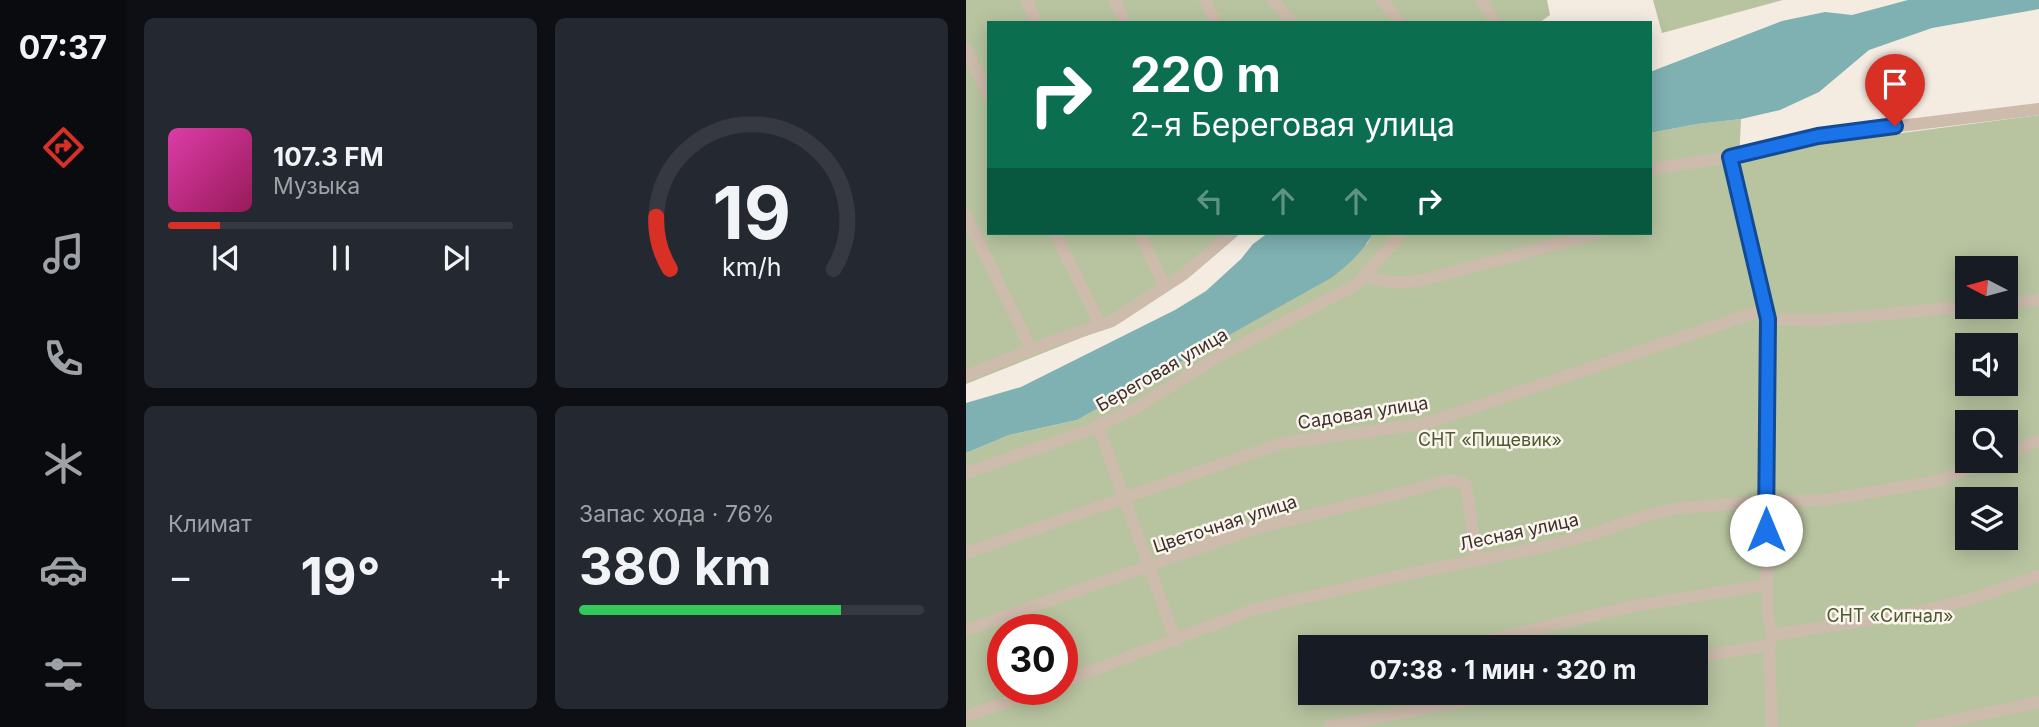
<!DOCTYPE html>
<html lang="ru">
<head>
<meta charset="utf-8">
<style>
  :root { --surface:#171b24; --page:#242831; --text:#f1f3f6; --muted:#9ea1a6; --line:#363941; --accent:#d93025 }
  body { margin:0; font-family:Inter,sans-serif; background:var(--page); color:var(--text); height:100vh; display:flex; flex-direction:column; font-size:26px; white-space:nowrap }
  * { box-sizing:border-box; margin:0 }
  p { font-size:23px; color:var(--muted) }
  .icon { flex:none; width:38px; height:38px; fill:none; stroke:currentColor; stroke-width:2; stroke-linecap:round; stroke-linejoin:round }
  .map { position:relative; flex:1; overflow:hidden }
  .sheet { display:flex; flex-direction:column; gap:18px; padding:18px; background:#0d0f14; width:840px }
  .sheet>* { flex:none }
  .guide { position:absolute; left:21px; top:21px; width:665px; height:214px; border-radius:0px; box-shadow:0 4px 18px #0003; background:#0b6e4f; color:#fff; overflow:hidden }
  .needle { width:46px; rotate:276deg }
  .fabs { position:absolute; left:989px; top:256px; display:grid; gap:14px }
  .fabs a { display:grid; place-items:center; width:63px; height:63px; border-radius:0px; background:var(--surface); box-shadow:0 4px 18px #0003; font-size:35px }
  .speed { position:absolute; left:21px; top:614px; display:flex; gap:14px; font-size:35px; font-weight:700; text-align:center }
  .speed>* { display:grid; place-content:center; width:91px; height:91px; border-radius:50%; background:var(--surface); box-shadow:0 4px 18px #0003; line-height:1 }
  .speed .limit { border:10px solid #d22; background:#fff; color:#111 }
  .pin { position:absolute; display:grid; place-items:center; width:60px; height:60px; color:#fff; margin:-72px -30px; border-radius:50% 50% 50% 0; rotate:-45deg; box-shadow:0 0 7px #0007 }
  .pin .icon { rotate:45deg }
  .me { position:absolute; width:77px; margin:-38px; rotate:0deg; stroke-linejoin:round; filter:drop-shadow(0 0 5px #0008) }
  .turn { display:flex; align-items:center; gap:24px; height:147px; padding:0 28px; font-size:32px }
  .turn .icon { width:91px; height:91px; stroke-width:2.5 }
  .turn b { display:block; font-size:49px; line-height:60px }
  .lanes { display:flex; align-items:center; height:66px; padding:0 28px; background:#0003; justify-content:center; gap:35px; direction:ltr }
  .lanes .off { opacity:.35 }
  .big { font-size:52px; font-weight:700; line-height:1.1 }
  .sheet .widget { flex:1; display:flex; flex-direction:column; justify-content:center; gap:10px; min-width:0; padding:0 24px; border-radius:10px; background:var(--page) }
  .sheet .dial { align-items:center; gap:0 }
  .dial svg { height:182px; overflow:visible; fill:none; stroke:var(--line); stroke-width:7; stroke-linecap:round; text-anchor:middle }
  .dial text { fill:var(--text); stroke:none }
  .song { display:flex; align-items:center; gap:21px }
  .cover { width:84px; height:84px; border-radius:10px; background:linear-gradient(135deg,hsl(320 70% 55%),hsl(330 70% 35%)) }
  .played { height:7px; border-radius:4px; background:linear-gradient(90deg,var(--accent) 15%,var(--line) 15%) }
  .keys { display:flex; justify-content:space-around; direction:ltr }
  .heat { display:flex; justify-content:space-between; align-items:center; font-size:38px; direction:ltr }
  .charge { height:10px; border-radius:5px; background:linear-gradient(90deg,#34c759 76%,var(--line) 0) }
  .sheet .tiles { flex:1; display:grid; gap:18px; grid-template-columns:repeat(2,1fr) }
  .trip { position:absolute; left:332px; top:635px; width:410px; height:70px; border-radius:0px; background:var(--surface); box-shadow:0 4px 18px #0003; font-weight:700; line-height:70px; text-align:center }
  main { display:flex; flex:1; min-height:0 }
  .tabs { display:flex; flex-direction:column; width:126px; justify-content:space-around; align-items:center; background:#090b0e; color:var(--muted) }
  .tabs .icon { width:49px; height:49px }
  .tabs .active { color:var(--accent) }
  .tabs b { font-size:32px; color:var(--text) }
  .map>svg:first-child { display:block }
</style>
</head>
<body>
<main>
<nav class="tabs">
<b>07:37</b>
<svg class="icon active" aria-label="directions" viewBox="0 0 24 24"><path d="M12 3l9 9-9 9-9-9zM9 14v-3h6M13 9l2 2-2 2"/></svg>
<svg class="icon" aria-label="music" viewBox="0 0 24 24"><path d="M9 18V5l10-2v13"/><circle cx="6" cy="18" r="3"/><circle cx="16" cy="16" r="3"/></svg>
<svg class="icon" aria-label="phone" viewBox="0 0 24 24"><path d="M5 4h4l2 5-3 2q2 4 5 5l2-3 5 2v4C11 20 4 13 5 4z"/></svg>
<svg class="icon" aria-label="climate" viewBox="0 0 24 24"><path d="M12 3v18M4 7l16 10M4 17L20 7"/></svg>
<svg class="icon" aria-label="car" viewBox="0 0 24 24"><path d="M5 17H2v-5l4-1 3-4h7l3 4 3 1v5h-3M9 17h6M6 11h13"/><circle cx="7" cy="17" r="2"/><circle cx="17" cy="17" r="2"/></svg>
<svg class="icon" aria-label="filters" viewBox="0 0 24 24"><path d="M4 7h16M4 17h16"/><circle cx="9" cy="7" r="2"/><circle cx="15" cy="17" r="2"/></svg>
</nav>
<section class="sheet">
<div class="tiles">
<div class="widget">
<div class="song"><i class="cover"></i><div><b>107.3 FM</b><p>Музыка</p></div></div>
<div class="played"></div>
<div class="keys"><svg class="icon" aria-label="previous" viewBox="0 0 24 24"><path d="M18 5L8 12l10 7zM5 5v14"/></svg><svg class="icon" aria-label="pause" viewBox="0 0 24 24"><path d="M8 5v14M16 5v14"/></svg><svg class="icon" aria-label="next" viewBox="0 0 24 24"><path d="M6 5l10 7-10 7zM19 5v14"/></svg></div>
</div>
<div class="widget dial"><svg viewBox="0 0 100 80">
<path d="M14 69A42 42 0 1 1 86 69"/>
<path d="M14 69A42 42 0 0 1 8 46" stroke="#d93025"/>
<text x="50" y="56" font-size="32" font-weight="700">19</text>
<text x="50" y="72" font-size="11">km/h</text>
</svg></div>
<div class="widget"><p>Климат</p>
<div class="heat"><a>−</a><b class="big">19°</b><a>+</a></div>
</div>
<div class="widget"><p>Запас хода · 76%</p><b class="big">380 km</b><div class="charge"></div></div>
</div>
</section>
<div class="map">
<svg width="1073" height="727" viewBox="0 0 1073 727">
  <rect width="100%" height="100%" fill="#f4ebe1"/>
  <g fill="#b8c4a0" fill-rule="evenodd">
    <polygon points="0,0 581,0 584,15 573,23 23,23 23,233 273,233 157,321 0,384"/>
    <polygon points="687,0 817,0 696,33"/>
    <path d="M1073,115V727H0V453L43,435L111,420L283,323L401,244L407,233H684V133L731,124L775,119L773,160L807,150ZM1001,268H1040V306H1001ZM1001,345H1040V383H1001ZM1001,422H1040V460H1001ZM1001,499H1040V537H1001ZM37,630H96V690H37ZM345,648H730V693H345Z"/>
  </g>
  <g fill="#7fb0b2">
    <polygon points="942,0 1073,0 1073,9 966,28 903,50 853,92 814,110 775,119 731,124 684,133 684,72 816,21 859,12 886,15"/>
    <path d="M302,233H407C397,252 382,265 365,278L111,420L43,435L0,453V403L55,387L209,310L240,291L275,259L287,244Z"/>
  </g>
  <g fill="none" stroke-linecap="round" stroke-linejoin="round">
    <g stroke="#cdbbac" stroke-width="12">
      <polyline points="60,0 71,23"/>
      <polyline points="148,0 159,23"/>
      <polyline points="239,0 250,23"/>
      <polyline points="307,0 326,23"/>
      <polyline points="416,0 434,23"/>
      <polyline points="515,0 530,23"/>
      <polyline points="0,49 23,96"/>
      <polyline points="764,157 802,319 801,585 802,617 807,635 803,645 806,727"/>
      <polyline points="684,169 764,157 852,136 1073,109"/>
      <polyline points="0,216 65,349"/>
      <polyline points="89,233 134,325"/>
      <polyline points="173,233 199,286"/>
      <path d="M398,275C419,284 436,283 458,280L632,233"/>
      <polyline points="1040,303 1073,300"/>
      <polyline points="802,319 855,320 1005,306"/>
      <polyline points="0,376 92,339 146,321 218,274 266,233"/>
      <polyline points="132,426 210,641"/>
      <polyline points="1040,455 1073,440"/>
      <polyline points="0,473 121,431 168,409 250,358 390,285 436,233"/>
      <polyline points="0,553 316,443 458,424 800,309"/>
      <path d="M0,630L290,528L451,489C467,484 484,475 500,485L511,560"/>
      <polyline points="807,635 954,612 1005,599 1073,576"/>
      <polyline points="502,645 667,606 801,585"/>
      <polyline points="730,657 803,645"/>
      <polyline points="96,682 289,609 446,573 577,547 630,533 682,515 714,508 809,501 859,500 972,481 1027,460"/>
      <polyline points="0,716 75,690"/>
      <polyline points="363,727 538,693"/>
      <polyline points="956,727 1073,702"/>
    </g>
  </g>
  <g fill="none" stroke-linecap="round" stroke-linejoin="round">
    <defs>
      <polyline id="route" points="800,530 802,319 764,157 852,136 929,126"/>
    </defs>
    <use href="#route" stroke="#114b97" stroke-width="18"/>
    <use href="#route" stroke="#1a73e8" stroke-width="12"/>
  </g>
  <g text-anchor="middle" stroke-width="5" stroke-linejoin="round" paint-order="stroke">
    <g font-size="18" fill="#3b302b" stroke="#fbf5ee">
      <text transform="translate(196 370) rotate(-30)" y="6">Береговая улица</text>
      <text transform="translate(397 413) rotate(-9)" y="6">Садовая улица</text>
      <text transform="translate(259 524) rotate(-18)" y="6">Цветочная улица</text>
      <text transform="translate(553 532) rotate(-12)" y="6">Лесная улица</text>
    </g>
    <g font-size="18" fill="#4a5a2e" stroke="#fbf5ee">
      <text x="524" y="446">СНТ «Пищевик»</text>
      <text x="924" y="622">СНТ «Сигнал»</text>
    </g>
  </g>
</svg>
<div class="fabs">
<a><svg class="needle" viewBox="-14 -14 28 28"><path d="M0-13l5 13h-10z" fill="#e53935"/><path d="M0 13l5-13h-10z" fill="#9ea1a6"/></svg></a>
<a><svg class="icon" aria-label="sound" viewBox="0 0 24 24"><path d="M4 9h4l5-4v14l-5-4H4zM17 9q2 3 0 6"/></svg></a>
<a><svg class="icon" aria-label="search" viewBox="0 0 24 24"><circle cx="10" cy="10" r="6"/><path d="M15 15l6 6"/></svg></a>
<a><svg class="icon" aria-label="layers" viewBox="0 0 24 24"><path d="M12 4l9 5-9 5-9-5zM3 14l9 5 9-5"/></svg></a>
</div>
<div class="speed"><div class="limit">30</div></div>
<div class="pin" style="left:929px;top:126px;background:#d93025"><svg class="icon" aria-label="arrive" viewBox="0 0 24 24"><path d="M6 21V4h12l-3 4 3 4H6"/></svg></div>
<svg class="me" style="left:800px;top:530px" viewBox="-20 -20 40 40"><circle r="19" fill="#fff"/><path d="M0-13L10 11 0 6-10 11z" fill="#1a73e8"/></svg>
<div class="trip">07:38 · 1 мин · 320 m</div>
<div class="guide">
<div class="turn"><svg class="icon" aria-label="right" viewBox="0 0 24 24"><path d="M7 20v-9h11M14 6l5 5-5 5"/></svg><div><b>220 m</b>2-я Береговая улица</div></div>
<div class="lanes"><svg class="icon off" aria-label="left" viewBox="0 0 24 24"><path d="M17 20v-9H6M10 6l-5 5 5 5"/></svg><svg class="icon off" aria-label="ahead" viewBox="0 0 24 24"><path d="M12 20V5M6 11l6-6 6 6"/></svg><svg class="icon off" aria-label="ahead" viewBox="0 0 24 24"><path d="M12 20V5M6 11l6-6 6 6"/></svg><svg class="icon" aria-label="right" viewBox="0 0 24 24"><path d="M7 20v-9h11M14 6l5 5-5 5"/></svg></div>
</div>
</div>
</main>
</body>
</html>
